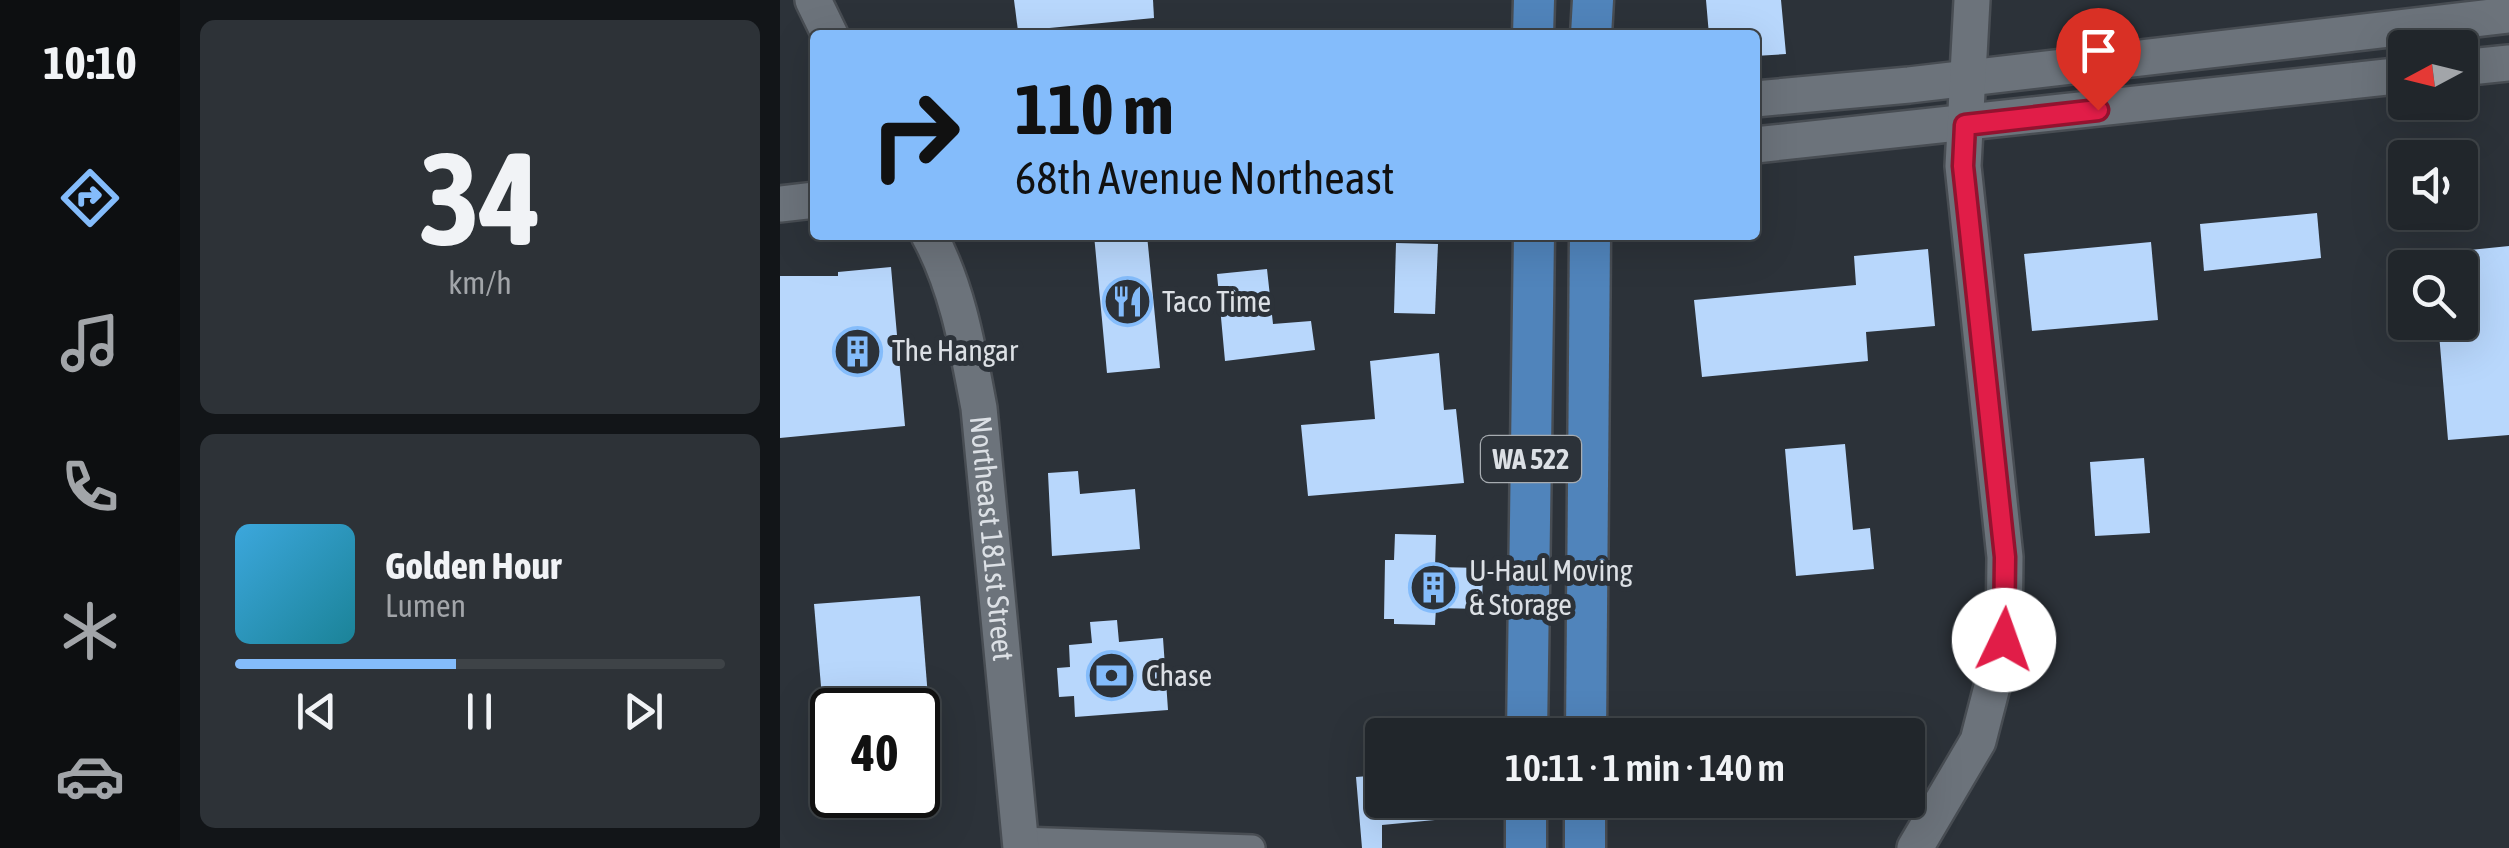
<!DOCTYPE html>
<html lang="en">
<head>
<meta charset="utf-8">
<style>
  :root { --surface:#21262b; --page:#2d3237; --text:#f1f3f6; --muted:#a2a5a9; --line:#3e4347; --accent:#84bcfb }
  body { margin:0; font-family:"Asap Condensed",sans-serif; background:var(--page); color:var(--text); height:100vh; display:flex; flex-direction:column; font-size:38px; white-space:nowrap }
  * { box-sizing:border-box; margin:0 }
  p { font-size:32px; color:var(--muted) }
  .icon { flex:none; width:55px; height:55px; fill:none; stroke:currentColor; stroke-width:2; stroke-linecap:round; stroke-linejoin:round }
  .map { position:relative; flex:1; overflow:hidden }
  .side { display:flex; flex-direction:column; gap:20px; padding:20px; background:#121518; width:600px }
  .side>* { flex:none }
  .hud { position:absolute; left:30px; top:30px; width:950px; height:210px; border-radius:10px; box-shadow:0 10px 40px #0002,0 0 0 2px var(--line); background:#84bcfb; color:#111; overflow:hidden }
  .needle { width:65px; rotate:263deg }
  .buttons { position:absolute; left:1608px; top:30px; display:grid; gap:20px }
  .buttons a { display:grid; place-items:center; width:90px; height:90px; border-radius:10px; background:var(--surface); box-shadow:0 10px 40px #0002,0 0 0 2px var(--line); font-size:50px }
  .speed { position:absolute; left:30px; top:688px; display:flex; gap:20px; font-size:50px; font-weight:700; text-align:center }
  .speed>* { display:grid; place-content:center; width:130px; height:130px; border-radius:50%; background:var(--surface); box-shadow:0 10px 40px #0002,0 0 0 2px var(--line); line-height:1 }
  .speed .limit { border:5px solid #111; border-radius:15px; background:#fff; color:#111 }
  .pin { position:absolute; display:grid; place-items:center; width:85px; height:85px; color:#fff; margin:-102px -42px; border-radius:50% 50% 50% 0; rotate:-45deg; box-shadow:0 0 10px #0007 }
  .pin .icon { rotate:45deg }
  .me { position:absolute; width:110px; margin:-55px; rotate:3deg; stroke-linejoin:round; filter:drop-shadow(0 0 8px #0008) }
  .turn { display:flex; align-items:center; gap:35px; height:210px; padding:0 40px; font-size:45px }
  .turn .icon { width:130px; height:130px; stroke-width:2.5 }
  .turn b { display:block; font-size:70px; line-height:85px }
  .side .card { flex:1; display:flex; flex-direction:column; justify-content:center; gap:15px; min-width:0; padding:0 35px; border-radius:15px; background:var(--page) }
  .side .dial { align-items:center; gap:0 }
  .dial b { font-size:130px; line-height:1 }
  .song { display:flex; align-items:center; gap:30px }
  .cover { width:120px; height:120px; border-radius:15px; background:linear-gradient(135deg,hsl(200 70% 55%),hsl(190 70% 35%)) }
  .played { height:10px; border-radius:5px; background:linear-gradient(90deg,var(--accent) 45%,var(--line) 45%) }
  .keys { display:flex; justify-content:space-around; direction:ltr }
  .trip { position:absolute; left:585px; top:718px; width:560px; height:100px; border-radius:10px; background:var(--surface); box-shadow:0 10px 40px #0002,0 0 0 2px var(--line); font-weight:600; line-height:100px; text-align:center }
  main { display:flex; flex:1; min-height:0 }
  .tabs { display:flex; flex-direction:column; width:180px; justify-content:space-around; align-items:center; background:#0d0f11; color:var(--muted) }
  .tabs .icon { width:70px; height:70px }
  .tabs .selected { color:var(--accent) }
  .tabs b { font-size:45px; color:var(--text) }
  .map>svg:first-child { display:block }
</style>
</head>
<body>
<main>
<nav class="tabs">
<b>10:10</b>
<svg class="icon selected" aria-label="directions" viewBox="0 0 24 24"><path d="M12 3l9 9-9 9-9-9zM9 14v-3h6M13 9l2 2-2 2"/></svg>
<svg class="icon" aria-label="music" viewBox="0 0 24 24"><path d="M9 18V5l10-2v13"/><circle cx="6" cy="18" r="3"/><circle cx="16" cy="16" r="3"/></svg>
<svg class="icon" aria-label="phone" viewBox="0 0 24 24"><path d="M5 4h4l2 5-3 2q2 4 5 5l2-3 5 2v4C11 20 4 13 5 4z"/></svg>
<svg class="icon" aria-label="climate" viewBox="0 0 24 24"><path d="M12 3v18M4 7l16 10M4 17L20 7"/></svg>
<svg class="icon" aria-label="car" viewBox="0 0 24 24"><path d="M5 17H2v-5l4-1 3-4h7l3 4 3 1v5h-3M9 17h6M6 11h13"/><circle cx="7" cy="17" r="2"/><circle cx="17" cy="17" r="2"/></svg>
</nav>
<section class="side">
<div class="card dial"><b>34</b><p>km/h</p></div>
<div class="card">
<div class="song"><i class="cover"></i><div><b>Golden Hour</b><p>Lumen</p></div></div>
<div class="played"></div>
<div class="keys"><svg class="icon" aria-label="previous" viewBox="0 0 24 24"><path d="M18 5L8 12l10 7zM5 5v14"/></svg><svg class="icon" aria-label="pause" viewBox="0 0 24 24"><path d="M8 5v14M16 5v14"/></svg><svg class="icon" aria-label="next" viewBox="0 0 24 24"><path d="M6 5l10 7-10 7zM19 5v14"/></svg></div>
</div>
</section>
<div class="map">
<svg width="1729" height="848" viewBox="0 0 1729 848">
  <rect width="100%" height="100%" fill="#2c3239"/>
  <g fill="#b8d7fc">
    <polygon points="234,0 373,0 374,18 238,31"/>
    <polygon points="926,0 1001,0 1006,54 975,56 975,35 929,35"/>
    <polygon points="1537,213 1541,258 1424,271 1420,224"/>
    <polygon points="314,235 367,235 380,368 327,373"/>
    <polygon points="1371,242 1378,320 1252,331 1244,254"/>
    <polygon points="616,243 658,244 655,314 614,313"/>
    <polygon points="1729,246 1729,435 1668,440 1658,322 1680,322 1680,251"/>
    <polygon points="1148,249 1155,326 1086,332 1088,361 922,377 914,300 1076,285 1074,256"/>
    <polygon points="111,267 125,426 0,438 0,276 58,276 58,272"/>
    <polygon points="487,269 493,324 531,321 535,350 445,361 437,274"/>
    <polygon points="659,353 664,410 676,409 684,483 528,496 521,425 595,419 590,361"/>
    <polygon points="1065,444 1073,530 1090,528 1094,569 1016,576 1005,449"/>
    <polygon points="1364,458 1370,533 1315,536 1310,462"/>
    <polygon points="298,471 300,494 355,489 360,549 272,556 268,473"/>
    <polygon points="615,534 656,535 655,567 703,568 702,609 656,608 655,625 614,624 614,619 604,619 605,560 614,560"/>
    <polygon points="140,596 149,710 43,710 34,604"/>
    <polygon points="337,620 339,642 383,638 388,710 295,717 294,696 279,697 277,668 290,667 289,645 312,643 310,622"/>
    <polygon points="602,775 602,800 675,800 676,818 602,825 602,848 582,848 576,777"/>
  </g>
  <g fill="none" stroke-linecap="round" stroke-linejoin="round">
    <defs>
      <polyline id="street" points="240,840 472,848"/>
      <g id="secondary">
        <polyline points="33,0 50,35"/>
        <polyline points="1680,68 1729,63"/>
        <polyline points="975,99 1129,85 1729,15"/>
        <polyline points="975,145 1625,75"/>
        <polyline points="0,204 35,200"/>
        <path id="s1" d="M149,235C178,288 188,350 199,408L241,848"/>
        <polyline points="1135,848 1198,741 1224,640 1225,557 1183,166 1192,0"/>
      </g>
      <g id="primary">
        <polyline points="753,35 754,0"/>
        <polyline points="811,35 813,0"/>
        <polyline points="747,735 754,235"/>
        <polyline points="806,735 810,235"/>
        <polyline points="746,848 746,800"/>
        <polyline points="805,848 805,800"/>
      </g>
    </defs>
    <use href="#street" stroke="#484d53" stroke-width="30"/>
    <use href="#secondary" stroke="#484d53" stroke-width="40"/>
    <use href="#primary" stroke="#484d53" stroke-width="45"/>
    <use href="#street" stroke="#6c737b" stroke-width="25"/>
    <use href="#secondary" stroke="#6c737b" stroke-width="35"/>
    <use href="#primary" stroke="#5084bb" stroke-width="40"/>
  </g>
  <g fill="none" stroke-linecap="round" stroke-linejoin="round">
    <defs>
      <polyline id="route" points="1224,640 1225,557 1183,166 1185,125 1318,110"/>
    </defs>
    <use href="#route" stroke="#92132f" stroke-width="25"/>
    <use href="#route" stroke="#e11d48" stroke-width="18"/>
  </g>
  <defs>
    <symbol id="restaurant-ring" viewBox="-11 -11 22 22"><circle r="9.5" fill="#2c3239" stroke="#84bcfb" stroke-width="1.5"/><path d="M-5-6h1v4h1v-4h1v4h1v-4h1v5L-1.5 .5V6h-2V.5L-5-1ZM5-6V6H3V1.5H1.5Q1.5-4 5-6Z" fill="#84bcfb"/></symbol>
    <symbol id="building-ring" viewBox="-11 -11 22 22"><circle r="9.5" fill="#2c3239" stroke="#84bcfb" stroke-width="1.5"/><path d="M-4-6H4V6H1V3H-1V6H-4ZM-2.5-4.3h1.7v1.8h-1.7ZM.8-4.3h1.7v1.8H.8ZM-2.5-1h1.7V.8h-1.7ZM.8-1h1.7V.8H.8Z" fill="#84bcfb"/></symbol>
    <symbol id="bank-ring" viewBox="-11 -11 22 22"><circle r="9.5" fill="#2c3239" stroke="#84bcfb" stroke-width="1.5"/><path d="M-6-4H6V4H-6ZM0-2.3a2.3 2.3 0 1 0 0 4.6a2.3 2.3 0 1 0 0-4.6Z" fill="#84bcfb"/></symbol>
  </defs>
  <g fill-rule="evenodd">
    <use href="#restaurant-ring" x="320" y="274" width="55" height="55"/>
    <use href="#building-ring" x="50" y="324" width="55" height="55"/>
    <use href="#building-ring" x="626" y="560" width="55" height="55"/>
    <use href="#bank-ring" x="304" y="648" width="55" height="55"/>
  </g>
  <g text-anchor="middle" stroke-width="10" stroke-linejoin="round" paint-order="stroke">
    <rect fill="#2c3239" stroke="#a7acb1" stroke-width="2.5" x="701" y="436" width="100" height="46" rx="8"/>
    <g font-size="28" font-weight="bold" fill="#dce0e5">
      <text x="751" y="469">WA 522</text>
    </g>
    <g font-size="30" fill="#dce0e5" stroke="#2c3239" text-anchor="start">
      <text x="382" y="312">Taco Time</text>
      <text x="112" y="361">The Hangar</text>
      <text x="689" y="581">U-Haul Moving<tspan x="689" dy="34">&amp; Storage</tspan></text>
      <text x="366" y="686">Chase</text>
    </g>
    <g font-size="30" fill="#dce0e5" stroke="#2c3239">
      <text dy="10" stroke="none"><textPath href="#s1" startOffset="312">Northeast 181st Street</textPath></text>
    </g>
  </g>
</svg>
<div class="buttons">
<a><svg class="needle" viewBox="-14 -14 28 28"><path d="M0-13l5 13h-10z" fill="#e53935"/><path d="M0 13l5-13h-10z" fill="#a2a5a9"/></svg></a>
<a><svg class="icon" aria-label="sound" viewBox="0 0 24 24"><path d="M4 9h4l5-4v14l-5-4H4zM17 9q2 3 0 6"/></svg></a>
<a><svg class="icon" aria-label="search" viewBox="0 0 24 24"><circle cx="10" cy="10" r="6"/><path d="M15 15l6 6"/></svg></a>
</div>
<div class="speed"><div class="limit">40</div></div>
<div class="pin" style="left:1318px;top:110px;background:#d93025"><svg class="icon" aria-label="arrive" viewBox="0 0 24 24"><path d="M6 21V4h12l-3 4 3 4H6"/></svg></div>
<svg class="me" style="left:1224px;top:640px" viewBox="-20 -20 40 40"><circle r="19" fill="#fff"/><path d="M0-13L10 11 0 6-10 11z" fill="#e11d48"/></svg>
<div class="trip">10:11 · 1 min · 140 m</div>
<div class="hud">
<div class="turn"><svg class="icon" aria-label="right" viewBox="0 0 24 24"><path d="M7 20v-9h11M14 6l5 5-5 5"/></svg><div><b>110 m</b>68th Avenue Northeast</div></div>
</div>
</div>
</main>
</body>
</html>
